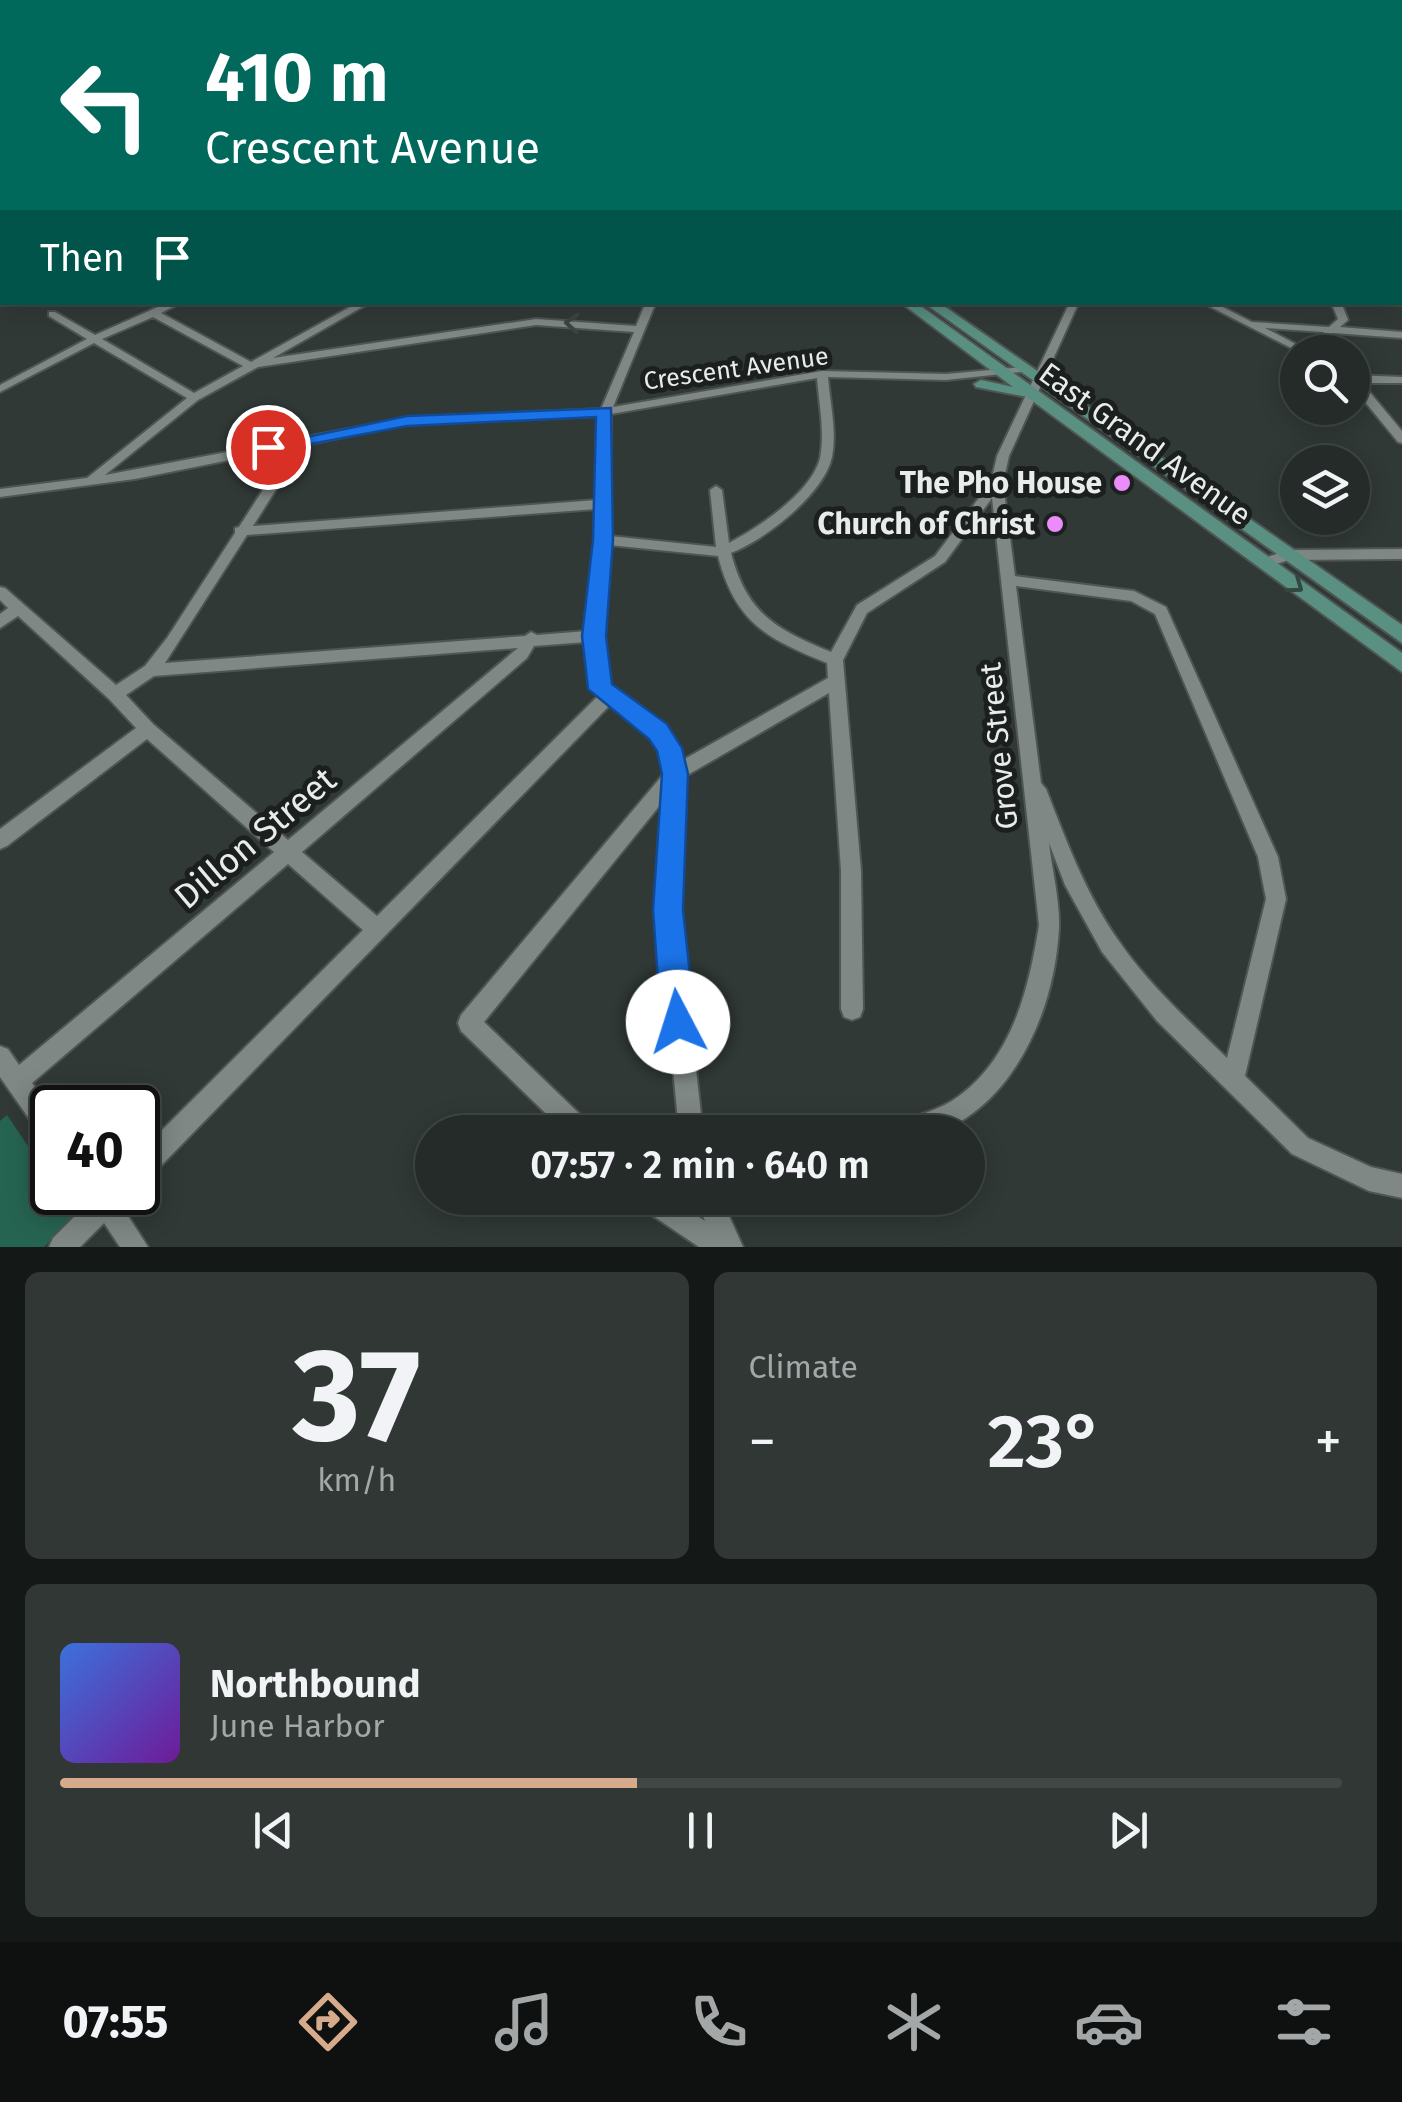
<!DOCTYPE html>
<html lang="en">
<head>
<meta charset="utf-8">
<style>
  :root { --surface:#242b28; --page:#303734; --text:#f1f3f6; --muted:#a3a7a8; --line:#414745; --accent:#d6ab8b }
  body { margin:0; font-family:"Fira Sans",sans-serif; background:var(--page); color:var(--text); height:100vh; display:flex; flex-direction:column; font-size:38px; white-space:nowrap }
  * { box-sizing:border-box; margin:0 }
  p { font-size:32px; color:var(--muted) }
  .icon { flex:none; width:55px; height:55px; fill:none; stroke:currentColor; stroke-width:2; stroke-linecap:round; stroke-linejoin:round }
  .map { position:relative; height:1247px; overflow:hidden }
  .side { display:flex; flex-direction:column; gap:25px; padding:25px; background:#141816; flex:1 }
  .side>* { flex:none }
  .banner { position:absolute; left:0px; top:0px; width:1402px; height:305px; box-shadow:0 5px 25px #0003,0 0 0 2px var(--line); background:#00695c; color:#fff; overflow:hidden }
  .controls { position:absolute; left:1280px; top:335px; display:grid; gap:20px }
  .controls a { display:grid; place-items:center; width:90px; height:90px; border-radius:50%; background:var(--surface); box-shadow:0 5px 25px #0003,0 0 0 2px var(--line); font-size:50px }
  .speed { position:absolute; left:30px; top:1085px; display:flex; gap:20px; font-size:50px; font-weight:700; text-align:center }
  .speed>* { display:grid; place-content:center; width:130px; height:130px; border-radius:50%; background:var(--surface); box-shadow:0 5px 25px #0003,0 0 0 2px var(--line); line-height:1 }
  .speed .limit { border:5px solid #111; border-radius:15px; background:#fff; color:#111 }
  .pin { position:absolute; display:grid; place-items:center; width:85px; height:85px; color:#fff; margin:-42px; border:5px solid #fff; border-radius:50%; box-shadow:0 2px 10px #0007 }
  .me { position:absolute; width:110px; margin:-55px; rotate:355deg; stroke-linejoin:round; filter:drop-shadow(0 0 8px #0008) }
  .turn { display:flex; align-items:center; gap:35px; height:210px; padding:0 40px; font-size:45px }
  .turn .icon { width:130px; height:130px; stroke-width:2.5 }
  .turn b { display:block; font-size:70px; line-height:85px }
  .then { display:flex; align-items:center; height:95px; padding:0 40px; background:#0003; gap:20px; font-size:38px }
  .big { font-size:75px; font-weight:600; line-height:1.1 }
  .side .tile { flex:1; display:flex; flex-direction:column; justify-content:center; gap:15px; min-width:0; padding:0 35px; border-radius:15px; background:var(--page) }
  .side .dial { align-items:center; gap:0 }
  .dial b { font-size:130px; line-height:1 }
  .song { display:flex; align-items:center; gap:30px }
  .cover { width:120px; height:120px; border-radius:15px; background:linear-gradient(135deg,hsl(220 70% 55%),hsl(280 70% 35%)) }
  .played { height:10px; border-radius:5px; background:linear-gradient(90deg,var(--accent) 45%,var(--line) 45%) }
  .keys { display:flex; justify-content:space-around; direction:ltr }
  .heat { display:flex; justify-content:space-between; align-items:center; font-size:55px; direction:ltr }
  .side .tiles { flex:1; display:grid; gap:25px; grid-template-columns:1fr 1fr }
  .tile:last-child { grid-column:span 2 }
  .trip { position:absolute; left:415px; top:1115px; width:570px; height:100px; border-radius:50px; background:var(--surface); box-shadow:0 5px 25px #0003,0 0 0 2px var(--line); font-weight:600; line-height:100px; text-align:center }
  .dock { display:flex; height:160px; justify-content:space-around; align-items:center; background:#0e1110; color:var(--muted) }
  .dock .icon { width:70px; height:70px }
  .dock .active { color:var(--accent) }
  .dock b { font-size:45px; color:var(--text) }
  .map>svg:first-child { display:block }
</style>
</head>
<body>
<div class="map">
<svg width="1402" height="1247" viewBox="0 0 1402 1247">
  <rect width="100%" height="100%" fill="#303936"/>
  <polygon fill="#266452" points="7,1115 52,1182 52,1192 59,1193 75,1216 44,1247 0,1247 0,1121"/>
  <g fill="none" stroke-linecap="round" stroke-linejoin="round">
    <defs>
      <g id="minor">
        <polygon points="0,147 2,147 2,150 0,151"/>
        <rect x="0" y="197" width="2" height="5"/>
        <rect x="0" y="221" width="2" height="5"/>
        <rect x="1400" y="229" width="2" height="6"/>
        <polygon points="0,235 2,235 2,240 0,241"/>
        <rect x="1400" y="240" width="2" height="6"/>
        <polygon points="2,283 2,289 0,290 0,284"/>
        <polygon points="1400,284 1402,285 1402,291 1400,290"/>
        <path d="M169,302H182L161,313L251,362L359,302H371L273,358L536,319L636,326L646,302H656L613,407L822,371L946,374L1025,367L1026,369L1021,372L946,380L828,377C830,403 837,431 832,457C824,494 765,540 731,553C747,614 776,629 831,652L857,605L935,556L991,482L997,456L1070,302H1079L1009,456L1003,483L1015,576L1134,591L1166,607L1278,857L1286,899L1245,1076L1308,1138L1371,1167L1402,1174V1198L1369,1191L1292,1154L1157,1021L1102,952L1065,885L1049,843C1052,870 1060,900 1059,928C1055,1007 1017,1100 940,1132H891L895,1124C916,1115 939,1111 959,1096C1013,1056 1029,988 1039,925L992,498L945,562L867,613L843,660L861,871L863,1009L860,1017L852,1020L844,1017L841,1009V871L829,693L684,777L678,910L703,1132H679L658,910L665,799L484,1022L590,1124L594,1132H565L461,1031L458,1023L461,1015L666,771C657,732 640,727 610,705L147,1180L138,1183V1154L363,930L288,864L32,1083L52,1112V1144L44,1140L0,1077V1046L8,1049L19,1065L274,852L147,739L7,846L0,849V829L136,728L109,699L18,616L0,628V614L8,608L0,600V587L5,588L116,685L145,666L167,638L235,533V528L239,527L290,448L135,479L0,497V489L87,478L187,398L94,343L0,392V385L87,339L49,316V312H55L95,335ZM153,317L243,366L194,393L102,339ZM536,325L634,332L601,409L407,418L105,475L198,400L258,367ZM817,378C819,404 825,432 820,458C811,493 759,527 729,543L722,490L716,486L710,490L716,547L610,536L611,414ZM599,416L597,500L253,526L304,445L407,424ZM597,509L587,631L537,635L531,632L525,636L165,663L247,535ZM609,545L718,556C735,623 768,639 827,663L828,678L681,761C671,723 637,707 608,686L602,636ZM1016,586L1131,601L1155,614L1258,857L1266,899L1227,1058C1188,1020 1146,982 1116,937C1085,892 1066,840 1046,789L1041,783ZM587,642L592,689L598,696L377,916L302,852L527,658L534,646ZM518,648L288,840L153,724L126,695L154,676Z"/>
        <polygon points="891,302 1050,302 1046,305 895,305"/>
        <polygon points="1201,302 1213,302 1252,322 1329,327 1338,319 1331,302 1341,302 1348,320 1340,327 1402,332 1402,338 1333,333 1328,335 1323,332 1265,328 1311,352 1299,352"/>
        <polygon points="1352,375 1402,377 1402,383 1362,383 1402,431 1402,443 1398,442 1352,386"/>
        <polygon points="1402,549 1402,559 1289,560 1264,568 1257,563 1259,560 1288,550"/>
        <polygon points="85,1192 129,1192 121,1205 148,1247 120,1247 104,1223 80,1247 49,1247 53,1238 89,1202"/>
        <polygon points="637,1198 670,1198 705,1221 696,1198 721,1198 743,1247 699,1247 640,1207"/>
      </g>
      <g id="major">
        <rect x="0" y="172" width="2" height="6"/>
        <polygon points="900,302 915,302 1402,653 1402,672 1027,397 976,387 974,384 981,380 1013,387"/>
        <polygon points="923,302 938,302 1402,625 1402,643"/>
      </g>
    </defs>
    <use href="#minor" stroke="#4e5553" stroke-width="4"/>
    <use href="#major" stroke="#4e5553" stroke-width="4"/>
    <use href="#minor" fill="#7f8885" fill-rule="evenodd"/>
    <use href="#major" fill="#599081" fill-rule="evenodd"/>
  </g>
  <rect fill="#414947" x="1400" y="147" width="2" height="79"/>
  <polygon fill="#4c5552" stroke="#353c39" stroke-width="2.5" points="1400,147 1402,147 1402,207 1400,206"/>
  <defs><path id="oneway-chevron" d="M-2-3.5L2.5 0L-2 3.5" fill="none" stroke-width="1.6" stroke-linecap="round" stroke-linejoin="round" transform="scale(2.5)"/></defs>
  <use stroke="#3e4441" href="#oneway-chevron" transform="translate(572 323) rotate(-176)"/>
  <use stroke="#314740" href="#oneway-chevron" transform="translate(1296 586) rotate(36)"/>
  <linearGradient id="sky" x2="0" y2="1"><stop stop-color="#1a1f1e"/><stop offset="0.46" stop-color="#48545d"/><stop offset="1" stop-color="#48545d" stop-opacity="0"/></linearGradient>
  <rect width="1402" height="322" fill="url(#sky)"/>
  <polygon fill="#1a73e8" stroke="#114b97" stroke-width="2.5" points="611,408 613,540 606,636 612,684 667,724 682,748 688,774 683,910 695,1022 690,1033 678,1038 666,1033 661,1022 653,910 662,774 657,751 649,739 588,689 582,636 593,540 596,417 407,426 268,452 259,447 407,416"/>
  <g fill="#ec8cfb" stroke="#1b1f1d" stroke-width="4">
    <circle cx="1122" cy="483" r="10"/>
    <circle cx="1055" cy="524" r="10"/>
  </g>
  <g text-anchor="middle" stroke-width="10" stroke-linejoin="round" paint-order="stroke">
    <g font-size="25" fill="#e8edeb" stroke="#1b1f1d">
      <text transform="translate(736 368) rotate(-8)" y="9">Crescent Avenue</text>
    </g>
    <g font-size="30" fill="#e8edeb" stroke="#1b1f1d">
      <text transform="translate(1145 444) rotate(36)" y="10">East Grand Avenue</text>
      <text transform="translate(999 746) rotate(-96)" y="10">Grove Street</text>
    </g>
    <g font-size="30" font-weight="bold" fill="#e8edeb" stroke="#1b1f1d" text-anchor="end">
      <text x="1102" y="493">The Pho House</text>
      <text x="1035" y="534">Church of Christ</text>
    </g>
    <g font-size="35" fill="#e8edeb" stroke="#1b1f1d">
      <text transform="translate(255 838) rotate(-40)" y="12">Dillon Street</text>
    </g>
  </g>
</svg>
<div class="controls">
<a><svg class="icon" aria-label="search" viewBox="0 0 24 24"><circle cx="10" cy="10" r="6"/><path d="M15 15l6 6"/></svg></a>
<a><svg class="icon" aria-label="layers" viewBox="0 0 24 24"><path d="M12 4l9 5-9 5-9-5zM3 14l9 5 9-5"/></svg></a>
</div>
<div class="speed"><div class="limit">40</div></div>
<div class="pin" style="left:268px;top:447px;background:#d93025"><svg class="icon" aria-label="arrive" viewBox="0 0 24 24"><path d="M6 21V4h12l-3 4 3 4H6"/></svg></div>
<svg class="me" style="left:678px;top:1022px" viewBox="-20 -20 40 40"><circle r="19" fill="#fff"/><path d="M0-13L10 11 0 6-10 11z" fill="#1a73e8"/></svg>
<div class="trip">07:57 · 2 min · 640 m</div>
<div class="banner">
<div class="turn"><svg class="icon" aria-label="left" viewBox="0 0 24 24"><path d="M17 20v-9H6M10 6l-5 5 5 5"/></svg><div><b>410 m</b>Crescent Avenue</div></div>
<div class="then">Then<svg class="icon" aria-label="arrive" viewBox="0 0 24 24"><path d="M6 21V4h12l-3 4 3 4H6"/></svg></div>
</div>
</div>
<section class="side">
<div class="tiles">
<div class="tile dial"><b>37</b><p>km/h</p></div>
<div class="tile"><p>Climate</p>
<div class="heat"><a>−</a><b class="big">23°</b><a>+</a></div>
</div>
<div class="tile">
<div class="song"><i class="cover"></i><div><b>Northbound</b><p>June Harbor</p></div></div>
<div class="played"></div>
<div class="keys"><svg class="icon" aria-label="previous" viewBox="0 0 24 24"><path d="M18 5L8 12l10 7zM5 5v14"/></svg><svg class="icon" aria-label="pause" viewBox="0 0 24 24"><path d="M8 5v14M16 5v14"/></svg><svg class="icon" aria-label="next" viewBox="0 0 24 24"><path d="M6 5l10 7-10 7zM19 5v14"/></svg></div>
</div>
</div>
</section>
<nav class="dock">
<b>07:55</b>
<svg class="icon active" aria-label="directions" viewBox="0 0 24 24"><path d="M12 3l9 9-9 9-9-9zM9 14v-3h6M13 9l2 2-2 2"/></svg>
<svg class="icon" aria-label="music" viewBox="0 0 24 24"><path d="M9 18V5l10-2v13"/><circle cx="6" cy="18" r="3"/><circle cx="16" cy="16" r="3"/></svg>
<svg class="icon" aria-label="phone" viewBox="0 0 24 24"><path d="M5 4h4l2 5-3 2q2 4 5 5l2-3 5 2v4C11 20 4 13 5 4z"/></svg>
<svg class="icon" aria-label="climate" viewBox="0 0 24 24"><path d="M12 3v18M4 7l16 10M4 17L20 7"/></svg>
<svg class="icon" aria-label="car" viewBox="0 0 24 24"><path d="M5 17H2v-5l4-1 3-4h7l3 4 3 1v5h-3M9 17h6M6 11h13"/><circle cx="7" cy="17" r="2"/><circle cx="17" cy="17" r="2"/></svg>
<svg class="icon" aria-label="filters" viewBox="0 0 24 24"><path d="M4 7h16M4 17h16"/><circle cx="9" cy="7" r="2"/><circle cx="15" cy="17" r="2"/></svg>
</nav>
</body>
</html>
